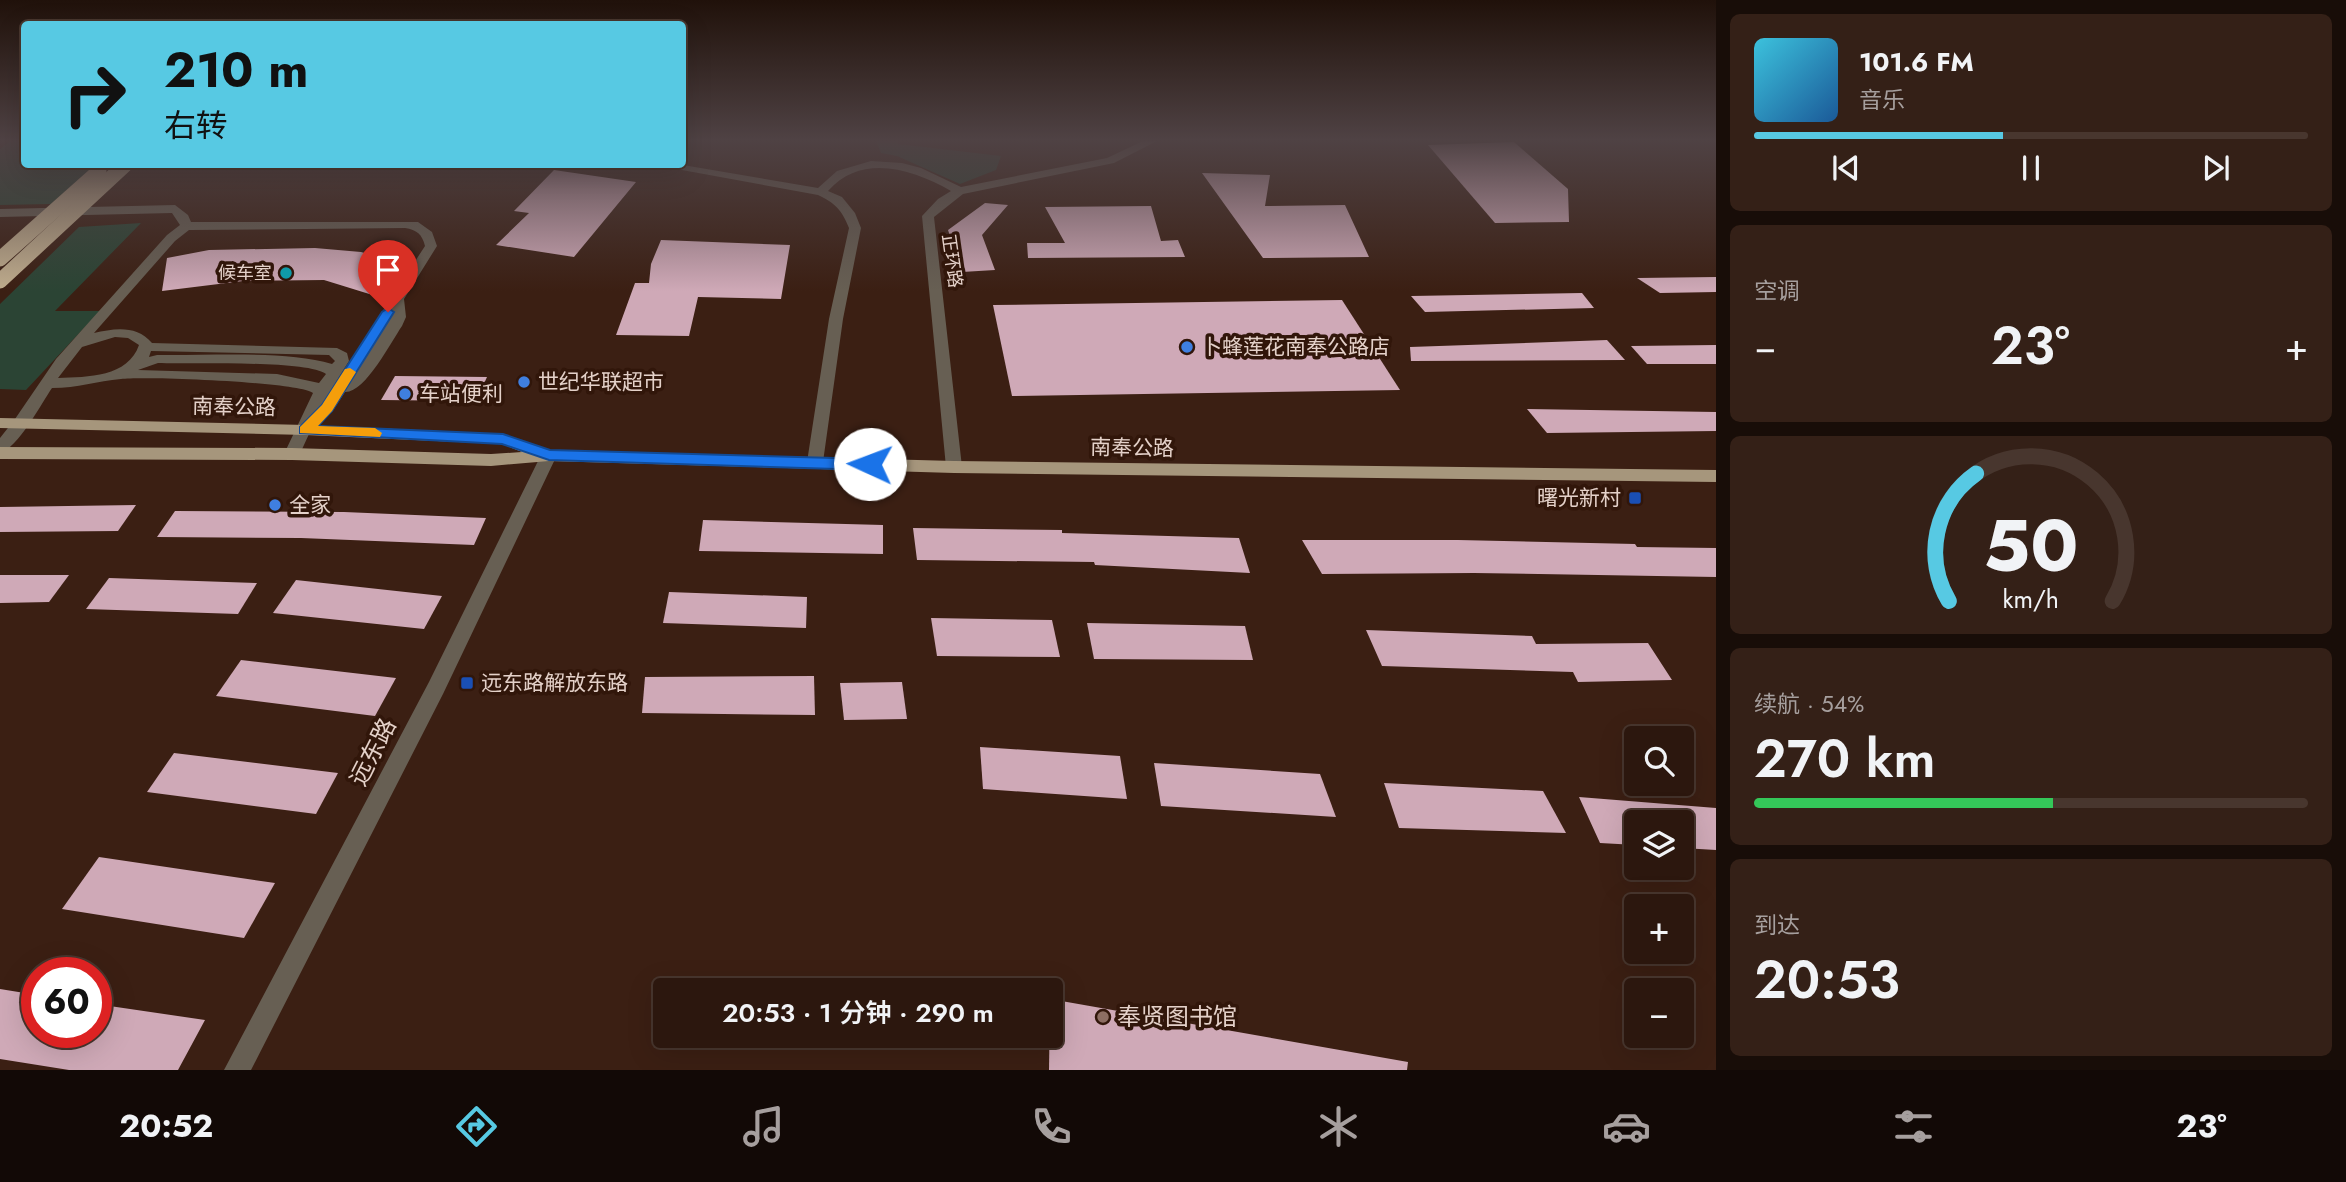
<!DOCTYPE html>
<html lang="zh">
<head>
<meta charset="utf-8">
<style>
  :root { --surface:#2c170e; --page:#342017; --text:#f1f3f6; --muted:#a69f9e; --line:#48362e; --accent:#57c9e3 }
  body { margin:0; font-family:Jost,"Noto Sans SC",sans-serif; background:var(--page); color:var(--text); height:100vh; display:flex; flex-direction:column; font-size:26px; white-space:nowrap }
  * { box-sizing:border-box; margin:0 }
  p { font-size:23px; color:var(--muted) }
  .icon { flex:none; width:38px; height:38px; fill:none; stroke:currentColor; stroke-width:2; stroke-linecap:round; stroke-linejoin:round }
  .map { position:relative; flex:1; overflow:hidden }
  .drawer { display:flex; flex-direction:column; gap:14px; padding:14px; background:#180d08; width:630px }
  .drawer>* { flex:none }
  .top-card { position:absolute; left:21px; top:21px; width:665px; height:147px; border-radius:7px; box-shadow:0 7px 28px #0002,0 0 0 2px var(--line); background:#57c9e3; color:#111; overflow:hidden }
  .controls { position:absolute; left:1624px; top:726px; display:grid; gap:14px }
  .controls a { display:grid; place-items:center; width:70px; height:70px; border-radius:7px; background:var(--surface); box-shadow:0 7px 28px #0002,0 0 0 2px var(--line); font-size:35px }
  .speed { position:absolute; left:21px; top:957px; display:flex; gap:14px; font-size:35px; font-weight:700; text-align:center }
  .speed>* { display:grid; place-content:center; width:91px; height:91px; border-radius:50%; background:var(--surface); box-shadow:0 7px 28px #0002,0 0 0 2px var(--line); line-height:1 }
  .speed .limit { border:10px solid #d22; background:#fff; color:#111 }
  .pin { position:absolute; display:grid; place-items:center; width:60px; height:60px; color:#fff; margin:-72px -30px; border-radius:50% 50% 50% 0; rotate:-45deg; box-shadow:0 0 7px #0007 }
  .pin .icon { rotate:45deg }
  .me { position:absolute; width:77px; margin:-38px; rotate:272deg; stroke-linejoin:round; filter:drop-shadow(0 0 5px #0008) }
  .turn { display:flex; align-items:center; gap:24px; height:147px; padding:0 28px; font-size:32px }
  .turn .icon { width:91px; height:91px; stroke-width:2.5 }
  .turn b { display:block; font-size:49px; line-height:60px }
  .big { font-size:52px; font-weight:600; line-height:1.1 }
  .drawer .widget { flex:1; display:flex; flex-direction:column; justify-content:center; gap:10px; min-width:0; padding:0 24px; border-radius:10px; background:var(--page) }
  .drawer .dial { align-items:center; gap:0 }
  .dial svg { height:182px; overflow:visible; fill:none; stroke:var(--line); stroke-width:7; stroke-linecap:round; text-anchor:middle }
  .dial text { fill:var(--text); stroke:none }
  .song { display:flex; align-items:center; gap:21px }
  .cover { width:84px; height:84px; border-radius:10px; background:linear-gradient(135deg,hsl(190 70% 55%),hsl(210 70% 35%)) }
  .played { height:7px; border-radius:4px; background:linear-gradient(90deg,var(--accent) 45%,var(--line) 45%) }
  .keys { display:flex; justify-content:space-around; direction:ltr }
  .heat { display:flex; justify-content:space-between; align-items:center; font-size:38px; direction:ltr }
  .charge { height:10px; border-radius:5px; background:linear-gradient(90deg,#34c759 54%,var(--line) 0) }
  .trip { position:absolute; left:653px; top:978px; width:410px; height:70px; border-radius:7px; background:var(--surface); box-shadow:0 7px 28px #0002,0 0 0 2px var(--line); font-weight:600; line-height:70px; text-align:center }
  .tabs { display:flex; height:112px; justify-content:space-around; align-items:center; background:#120906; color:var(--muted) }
  .tabs .icon { width:49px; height:49px }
  .tabs .on { color:var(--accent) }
  .tabs b { font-size:32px; color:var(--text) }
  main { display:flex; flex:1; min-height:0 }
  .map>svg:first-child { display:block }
</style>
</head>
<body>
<main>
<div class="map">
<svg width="1716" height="1070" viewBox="0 0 1716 1070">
  <rect width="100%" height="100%" fill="#3b1f13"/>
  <g fill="#2b4434">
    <polygon points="10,141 24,141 24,164 95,165 51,204 0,205 0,149"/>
    <polygon points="876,141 898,141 898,144 1001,156 996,170 960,184 897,156 881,153"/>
    <polygon points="141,223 55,311 100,311 26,390 0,389 0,304 79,227"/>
  </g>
  <g fill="#cfa9b7">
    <polygon points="1514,142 1568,189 1569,222 1495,223 1428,145"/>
    <polygon points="554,170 636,182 574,257 496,245 529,213 514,211"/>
    <polygon points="1202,173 1270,175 1265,206 1345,205 1369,257 1263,258"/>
    <polygon points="985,203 1008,205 982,235 995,270 962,272 948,230"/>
    <polygon points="1151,206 1161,241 1178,240 1185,257 1028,258 1027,243 1065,243 1045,207"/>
    <polygon points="661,240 790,245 781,299 698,297 689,336 616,335 635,283 649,283 651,264"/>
    <polygon points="315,248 361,252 409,265 401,278 379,297 324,280 243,281 162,291 167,258 209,250"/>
    <polygon points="1716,277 1716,292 1660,293 1637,278"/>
    <polygon points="1582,293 1594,308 1425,312 1411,296"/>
    <polygon points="1342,300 1400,390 1012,396 993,305"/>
    <polygon points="1607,340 1625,360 1411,361 1410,347"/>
    <polygon points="1716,345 1716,364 1647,364 1631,346"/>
    <polygon points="395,376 487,377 476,401 381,400"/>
    <polygon points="1527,409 1716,412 1716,431 1547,433"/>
    <polygon points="136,505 118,531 0,532 0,507"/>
    <polygon points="175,511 344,512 486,518 474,545 301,538 157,537"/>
    <polygon points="703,520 883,525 883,554 699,551"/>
    <polygon points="913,528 1062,530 1062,533 1239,538 1250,573 1095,565 1094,562 917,560"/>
    <polygon points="1302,540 1458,540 1635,544 1637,547 1716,548 1716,577 1474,573 1322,574"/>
    <polygon points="0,575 69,575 49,602 0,603"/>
    <polygon points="109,578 257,583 238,614 86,609"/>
    <polygon points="296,580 442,596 424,629 273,613"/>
    <polygon points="669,592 807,597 806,628 663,623"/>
    <polygon points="931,618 1052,620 1060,657 937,656"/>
    <polygon points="1087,623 1245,626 1253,660 1094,659"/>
    <polygon points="1366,630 1532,636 1536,644 1648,643 1672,680 1578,682 1573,672 1382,666"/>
    <polygon points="241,660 396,678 375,716 216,696"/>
    <polygon points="814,676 815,715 642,713 645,677"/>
    <polygon points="902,682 907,719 844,720 840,683"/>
    <polygon points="980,747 1120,756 1127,799 983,789"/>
    <polygon points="174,753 338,773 316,814 147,792"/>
    <polygon points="1154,763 1320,774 1336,817 1161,806"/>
    <polygon points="1384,783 1543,791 1566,833 1399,828"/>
    <polygon points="1579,797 1716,808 1716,850 1682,848 1682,822 1636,822 1636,845 1600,843"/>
    <polygon points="99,857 275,883 244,938 62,909"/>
    <polygon points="0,989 37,995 37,1032 96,1032 96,1004 205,1020 178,1070 69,1070 0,1059"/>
    <polygon points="1050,999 1408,1062 1407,1070 1049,1070"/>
  </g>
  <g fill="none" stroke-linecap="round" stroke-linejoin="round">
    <g fill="#675f53" fill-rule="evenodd">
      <path d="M1143,141H1157L1114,163L963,194L934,217L962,467L954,473L946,467L922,216L938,199L951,191C912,169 862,153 828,191L842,197L855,213L861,228L843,319L823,462L815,468L807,462L829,319L849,228C842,210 835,203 818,195L649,164H677L818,188L837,171L871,161L902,163L921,168L961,187L1107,158Z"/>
      <path d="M175,205L188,215L191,222H418L432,232L437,246L404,299L406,317L402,326C391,342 365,393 345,392L332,412L327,413L320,410L298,458H286L284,454L313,393C299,382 146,376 121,379C97,381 78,388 52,388C41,404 18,448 0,453V438L15,419L56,359L167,235L180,225L172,213L0,217V209ZM405,228C417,230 422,234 425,246L326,398L349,361L347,353L337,348L152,343C137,325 115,328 94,333L175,241L189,230ZM115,337L128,338L139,345C128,377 88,377 58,378L82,347ZM151,351L329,355L335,361L332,364C286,350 207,356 157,355L149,357ZM158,363C187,364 308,360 326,374L319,383L277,374L138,370Z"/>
      <polygon points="549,449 557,455 443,694 251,1070 224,1070 429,682 541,455"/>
    </g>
    <polygon fill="#a6967c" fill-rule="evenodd" points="0,418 306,425 503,434 548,450 954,461 1716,470 1716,482 954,473 549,461 491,466 292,460 0,459 0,447 292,448 491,454 522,452 502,444 306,435 0,428"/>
    <g stroke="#bfac8d" stroke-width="15">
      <polyline points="0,259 99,171"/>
      <polyline points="0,281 126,164"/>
    </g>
  </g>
  <linearGradient id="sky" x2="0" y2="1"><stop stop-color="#20110a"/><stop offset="0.48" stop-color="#4f4244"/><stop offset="1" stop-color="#4f4244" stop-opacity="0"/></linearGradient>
  <rect width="1716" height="291" fill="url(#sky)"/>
  <polygon fill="#1a73e8" stroke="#114b97" stroke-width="2" points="388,308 394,312 332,411 318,426 503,434 550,450 870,459 878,464 870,470 549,460 502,444 300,433 300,427 322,405 382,312"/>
  <polygon fill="#f59e0b" points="350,368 356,372 332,411 318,426 375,428 382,433 380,437 300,433 300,427 322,405 345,369"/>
  <circle fill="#0f9aa8" stroke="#31160a" stroke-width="2.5" cx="286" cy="273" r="7"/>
  <g fill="#3f7fe0" stroke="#31160a" stroke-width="2.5">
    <circle cx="1187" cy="347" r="7"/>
    <circle cx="524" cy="382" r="7"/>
    <circle cx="405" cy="394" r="7"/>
    <circle cx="275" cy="505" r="7"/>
  </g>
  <g fill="#1a4fb4" stroke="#31160a" stroke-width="2.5">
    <rect x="1628" y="491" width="14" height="14" rx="3.5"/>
    <rect x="460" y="676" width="14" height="14" rx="3.5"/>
  </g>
  <circle fill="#8d6e63" stroke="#31160a" stroke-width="2.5" cx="1103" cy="1017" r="7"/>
  <g text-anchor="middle" stroke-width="7" stroke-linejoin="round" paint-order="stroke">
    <g font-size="18" fill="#e4d1c9" stroke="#31160a">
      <text transform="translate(952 261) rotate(82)" y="6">正环路</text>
    </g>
    <g font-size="18" fill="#e4d1c9" stroke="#31160a" text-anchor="end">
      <text x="272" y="279">候车室</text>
    </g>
    <g font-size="21" fill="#e4d1c9" stroke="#31160a" text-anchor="start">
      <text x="1201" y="354">卜蜂莲花南奉公路店</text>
      <text x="538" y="389">世纪华联超市</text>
      <text x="419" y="401">车站便利</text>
      <text x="1621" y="505" text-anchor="end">曙光新村</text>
      <text x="289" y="512">全家</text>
      <text x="481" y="690">远东路解放东路</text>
    </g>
    <g font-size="21" fill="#e4d1c9" stroke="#31160a">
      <text transform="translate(234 407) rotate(1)" y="7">南奉公路</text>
      <text transform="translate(1132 448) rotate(1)" y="7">南奉公路</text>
    </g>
    <g font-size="24" fill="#e4d1c9" stroke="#31160a">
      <text transform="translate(373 752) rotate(-63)" y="8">远东路</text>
    </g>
    <g font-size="24" fill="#e4d1c9" stroke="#31160a" text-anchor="start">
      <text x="1117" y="1025">奉贤图书馆</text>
    </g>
  </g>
</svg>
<div class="controls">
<a><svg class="icon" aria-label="search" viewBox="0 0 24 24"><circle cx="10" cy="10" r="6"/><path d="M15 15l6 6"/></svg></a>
<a><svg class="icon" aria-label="layers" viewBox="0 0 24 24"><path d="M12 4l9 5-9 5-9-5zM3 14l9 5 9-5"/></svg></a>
<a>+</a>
<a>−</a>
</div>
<div class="speed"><div class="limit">60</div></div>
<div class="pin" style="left:388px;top:312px;background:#d93025"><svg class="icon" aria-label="arrive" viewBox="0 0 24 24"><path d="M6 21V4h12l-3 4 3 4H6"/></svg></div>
<svg class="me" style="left:870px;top:464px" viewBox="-20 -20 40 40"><circle r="19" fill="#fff"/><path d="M0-13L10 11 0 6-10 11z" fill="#1a73e8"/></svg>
<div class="trip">20:53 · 1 分钟 · 290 m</div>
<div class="top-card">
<div class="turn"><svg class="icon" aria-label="right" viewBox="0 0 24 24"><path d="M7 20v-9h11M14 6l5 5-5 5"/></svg><div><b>210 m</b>右转</div></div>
</div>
</div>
<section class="drawer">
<div class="widget">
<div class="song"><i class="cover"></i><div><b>101.6 FM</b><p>音乐</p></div></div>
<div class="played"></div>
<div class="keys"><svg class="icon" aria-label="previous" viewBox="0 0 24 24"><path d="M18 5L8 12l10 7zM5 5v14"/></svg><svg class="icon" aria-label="pause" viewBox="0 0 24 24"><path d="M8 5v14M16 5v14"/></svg><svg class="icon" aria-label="next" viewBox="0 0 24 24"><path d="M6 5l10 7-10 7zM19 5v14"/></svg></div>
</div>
<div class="widget"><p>空调</p>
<div class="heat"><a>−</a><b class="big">23°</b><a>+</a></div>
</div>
<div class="widget dial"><svg viewBox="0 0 100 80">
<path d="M14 69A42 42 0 1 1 86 69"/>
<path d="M14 69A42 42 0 0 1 26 13" stroke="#57c9e3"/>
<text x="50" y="56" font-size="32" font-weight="700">50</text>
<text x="50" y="72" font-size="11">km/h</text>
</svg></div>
<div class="widget"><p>续航 · 54%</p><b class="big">270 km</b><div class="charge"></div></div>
<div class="widget"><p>到达</p><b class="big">20:53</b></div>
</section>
</main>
<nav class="tabs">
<b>20:52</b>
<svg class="icon on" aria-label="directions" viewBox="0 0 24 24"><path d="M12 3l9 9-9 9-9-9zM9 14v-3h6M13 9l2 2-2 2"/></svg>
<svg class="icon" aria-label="music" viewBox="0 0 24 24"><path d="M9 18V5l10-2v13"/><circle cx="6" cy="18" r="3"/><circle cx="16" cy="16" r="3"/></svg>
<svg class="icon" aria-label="phone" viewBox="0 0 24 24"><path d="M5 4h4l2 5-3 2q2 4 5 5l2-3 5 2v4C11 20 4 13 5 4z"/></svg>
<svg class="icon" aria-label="climate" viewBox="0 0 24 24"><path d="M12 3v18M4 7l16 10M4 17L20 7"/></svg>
<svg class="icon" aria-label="car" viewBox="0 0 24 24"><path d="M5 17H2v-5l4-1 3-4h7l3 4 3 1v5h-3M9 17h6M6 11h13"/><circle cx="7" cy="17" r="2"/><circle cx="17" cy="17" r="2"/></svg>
<svg class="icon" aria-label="filters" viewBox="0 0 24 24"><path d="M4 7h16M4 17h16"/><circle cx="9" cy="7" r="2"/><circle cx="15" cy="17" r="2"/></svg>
<b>23°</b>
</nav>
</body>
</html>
